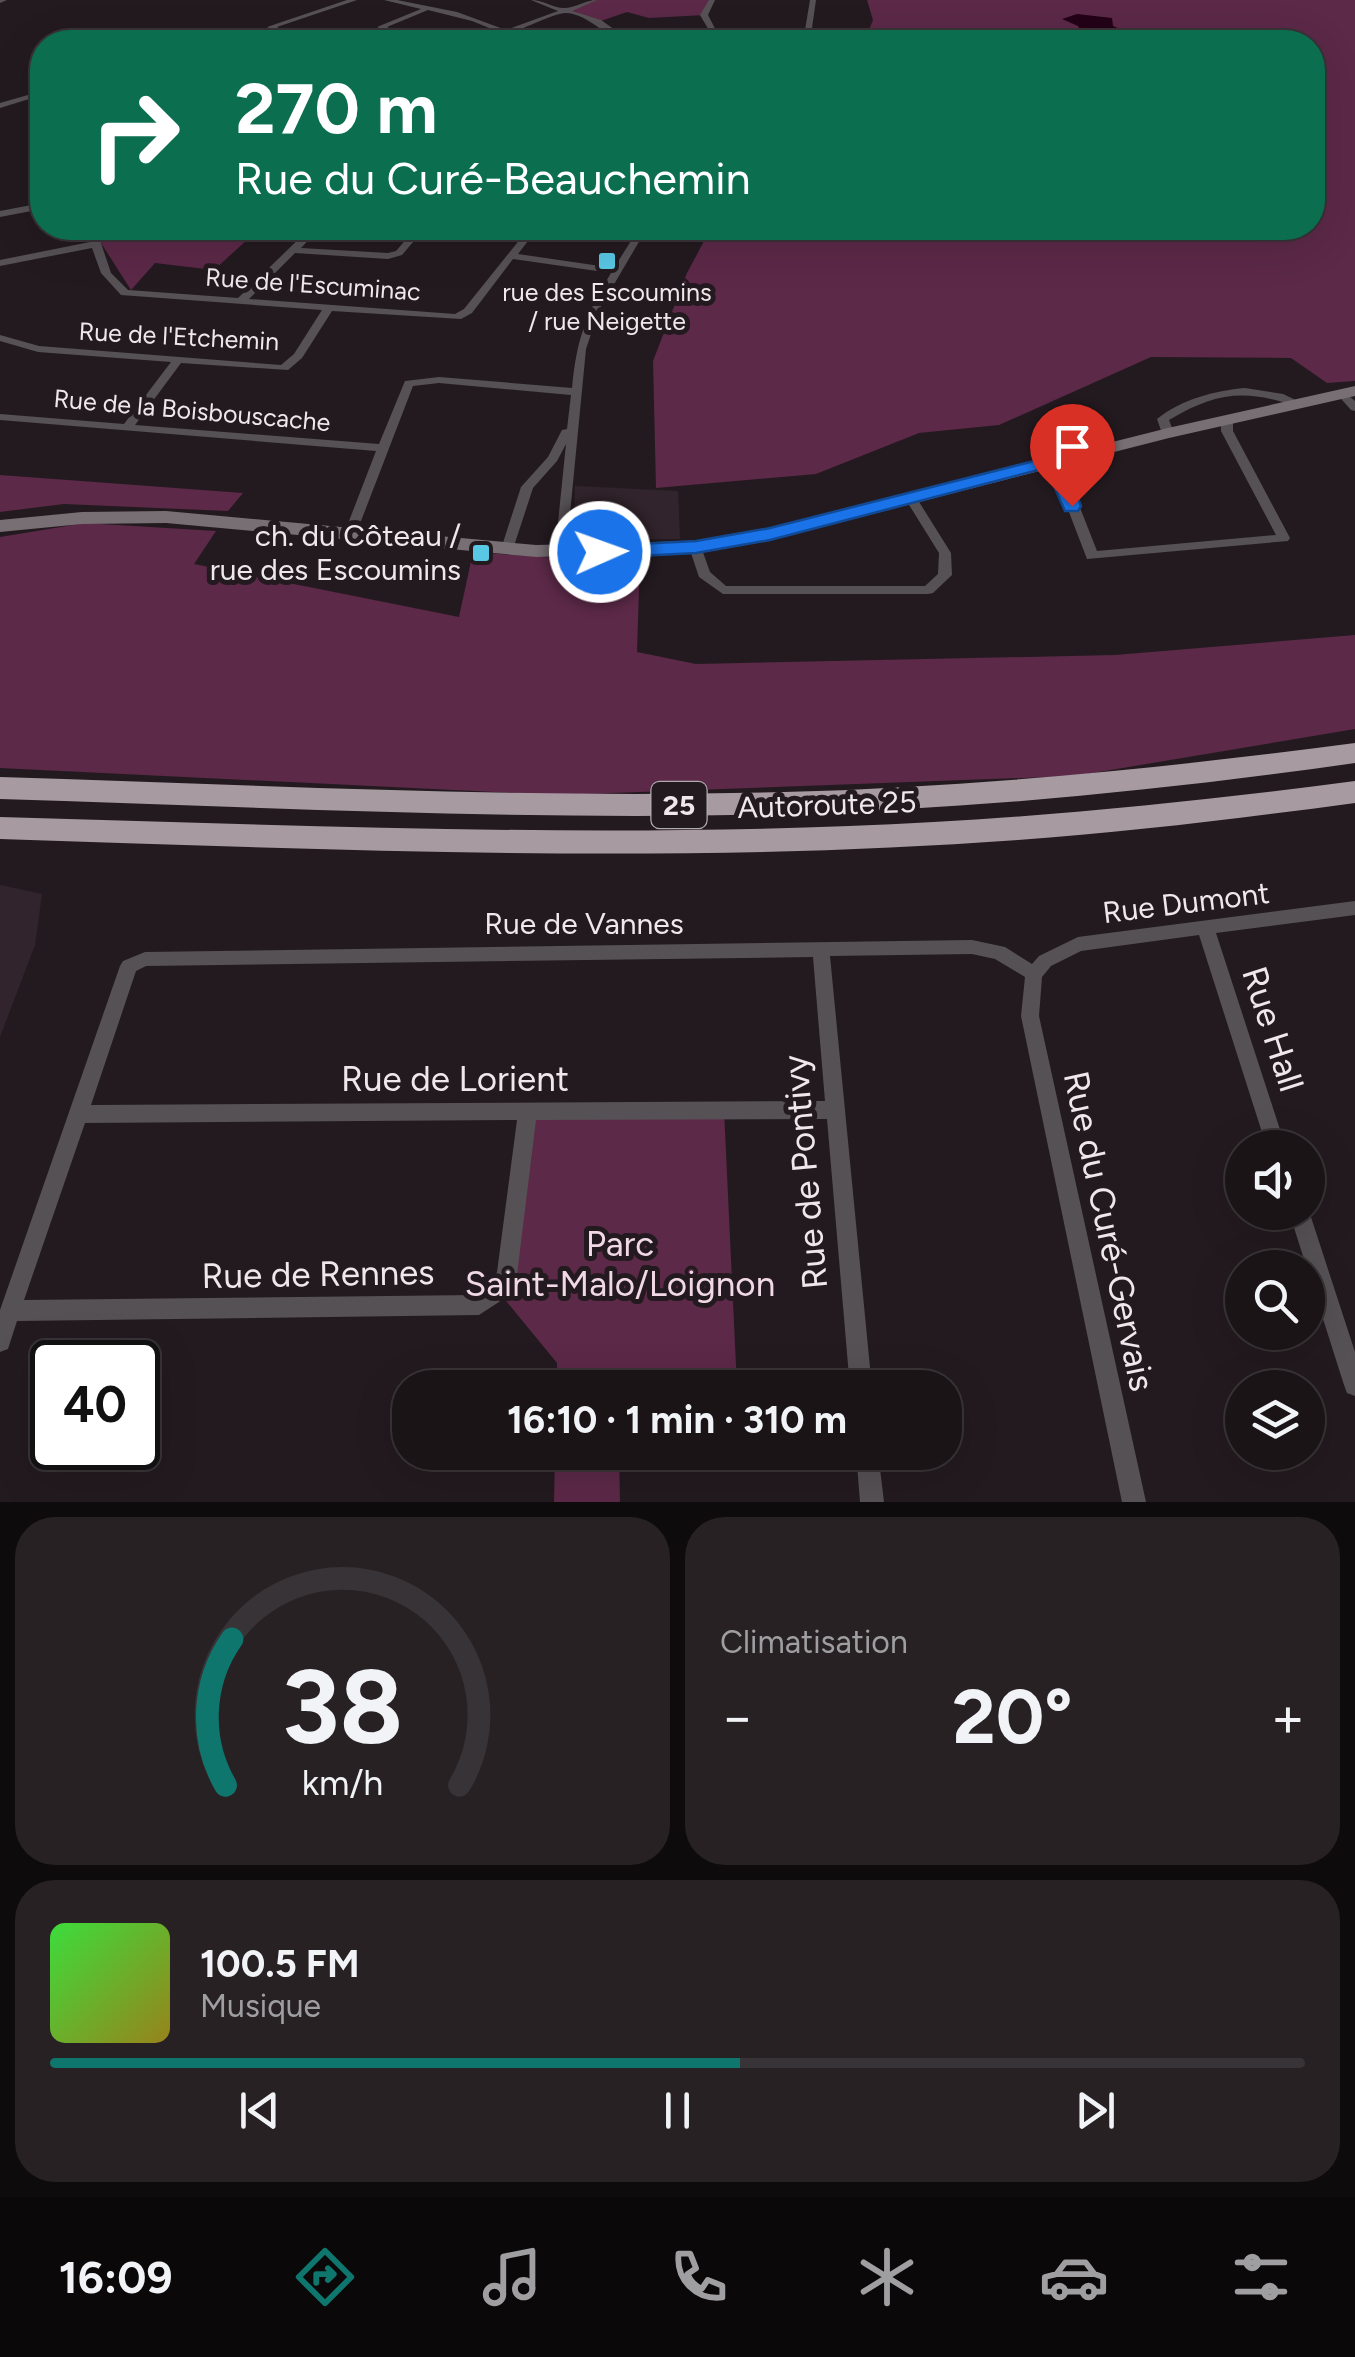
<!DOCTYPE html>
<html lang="fr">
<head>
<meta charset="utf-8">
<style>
  :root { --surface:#1a1417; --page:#272124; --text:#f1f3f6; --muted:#9f9ea1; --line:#383336; --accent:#0f766e }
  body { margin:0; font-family:Figtree,sans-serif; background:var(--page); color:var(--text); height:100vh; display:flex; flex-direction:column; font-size:38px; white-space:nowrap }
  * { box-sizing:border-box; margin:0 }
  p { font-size:32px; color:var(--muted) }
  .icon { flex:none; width:55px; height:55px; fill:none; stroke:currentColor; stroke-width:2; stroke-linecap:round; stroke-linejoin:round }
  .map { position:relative; height:1502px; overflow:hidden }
  .details { display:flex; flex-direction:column; gap:15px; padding:15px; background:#0e0b0d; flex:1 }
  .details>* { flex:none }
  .top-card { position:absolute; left:30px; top:30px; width:1295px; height:210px; border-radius:40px; box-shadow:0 10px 40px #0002,0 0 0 2px var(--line); background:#0b6e4f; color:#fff; overflow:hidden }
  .controls { position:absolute; left:1225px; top:1130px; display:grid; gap:20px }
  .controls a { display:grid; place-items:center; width:100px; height:100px; border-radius:50%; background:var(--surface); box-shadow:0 10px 40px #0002,0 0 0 2px var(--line); font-size:50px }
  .speed { position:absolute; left:30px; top:1340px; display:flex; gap:20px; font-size:50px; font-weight:700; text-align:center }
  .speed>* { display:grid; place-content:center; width:130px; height:130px; border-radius:50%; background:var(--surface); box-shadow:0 10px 40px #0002,0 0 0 2px var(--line); line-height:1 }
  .speed .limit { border:5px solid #111; border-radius:15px; background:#fff; color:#111 }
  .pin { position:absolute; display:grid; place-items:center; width:85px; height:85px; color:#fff; margin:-102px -42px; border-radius:50% 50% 50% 0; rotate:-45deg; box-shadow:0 0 10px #0007 }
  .pin .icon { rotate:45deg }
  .me { position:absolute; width:110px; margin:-55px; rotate:88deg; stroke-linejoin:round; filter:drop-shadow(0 0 8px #0008) }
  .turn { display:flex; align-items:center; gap:35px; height:210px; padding:0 40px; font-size:45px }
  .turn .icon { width:130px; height:130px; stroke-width:2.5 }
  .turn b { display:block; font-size:70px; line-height:85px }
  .big { font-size:75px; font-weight:700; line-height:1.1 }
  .details .tile { flex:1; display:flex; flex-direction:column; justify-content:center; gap:15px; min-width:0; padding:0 35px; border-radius:40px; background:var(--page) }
  .details .dial { align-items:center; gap:0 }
  .dial svg { height:260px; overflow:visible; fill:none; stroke:var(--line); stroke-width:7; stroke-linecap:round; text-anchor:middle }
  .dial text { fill:var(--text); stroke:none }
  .song { display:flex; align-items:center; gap:30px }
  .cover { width:120px; height:120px; border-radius:15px; background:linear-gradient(135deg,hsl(120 70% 55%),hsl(50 70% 35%)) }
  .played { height:10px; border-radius:5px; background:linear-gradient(90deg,var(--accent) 55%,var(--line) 55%) }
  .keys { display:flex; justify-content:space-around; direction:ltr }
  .heat { display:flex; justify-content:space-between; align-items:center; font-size:55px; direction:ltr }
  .details .tiles { flex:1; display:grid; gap:15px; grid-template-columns:1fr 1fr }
  .tile:last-child { grid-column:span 2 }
  .trip { position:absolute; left:392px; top:1370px; width:570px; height:100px; border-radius:40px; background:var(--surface); box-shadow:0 10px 40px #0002,0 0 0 2px var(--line); font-weight:700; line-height:100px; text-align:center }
  .tabs { display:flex; height:160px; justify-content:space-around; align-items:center; background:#0a0809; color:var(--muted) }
  .tabs .icon { width:70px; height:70px }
  .tabs .current { color:var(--accent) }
  .tabs b { font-size:45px; color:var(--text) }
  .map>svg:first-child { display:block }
</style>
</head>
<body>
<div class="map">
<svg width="1355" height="1502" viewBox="0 0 1355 1502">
  <rect width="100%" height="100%" fill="#231a1f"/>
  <g fill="#32242c">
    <polygon points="575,486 678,491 680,539 574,539"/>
    <polygon points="0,885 42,894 35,945 0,1037"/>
  </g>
  <g fill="#5c2948">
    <polygon points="594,0 712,0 704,15 649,18 627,12 598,22 566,11"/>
    <polygon points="867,0 1355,0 1355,381 1327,383 1291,358 1151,357 999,425 919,433 816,474 656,488 653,361 687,273 711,228 1312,228 1312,42 864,42 873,20"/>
    <polygon points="96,228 260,228 214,270 155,263 131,290 101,243"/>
    <polygon points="0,475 243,493 228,511 64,504 0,512"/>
    <polygon points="85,523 216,531 194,564 459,617 473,552 557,558 640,557 637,652 696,664 1115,655 1355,635 1355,729 1075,776 557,795 0,768 0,537"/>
    <polygon points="724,1110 737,1387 557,1387 557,1363 498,1291 528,1111"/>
    <polygon points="555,1453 619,1453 620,1502 554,1502"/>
  </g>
  <polygon fill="#230016" points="1077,14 1112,18 1113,26 1120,29 1209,36 1234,42 1059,42 1084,36 1078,26 1062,19"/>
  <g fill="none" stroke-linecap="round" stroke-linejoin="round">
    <g fill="#565154" fill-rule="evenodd">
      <polygon points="0,0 7,0 0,3"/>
      <polygon points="347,0 357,0 277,27 301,42 293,42 267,27"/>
      <path d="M384,0H397L457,12L506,30L558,11L531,0C543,0 553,8 564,8C575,8 586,0 597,0L572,11L601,20L632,42C609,43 590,13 565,13C556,13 522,29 511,33L524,42H516L504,34L472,21L428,10L387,27L419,42H410L377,27L421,9Z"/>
      <polygon points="709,0 715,0 708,15 722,42 716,42 700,15"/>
      <polygon points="810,0 816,0 810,42 803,42"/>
      <polygon points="42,91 42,95 0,108 0,103"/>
      <polygon points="42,203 42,209 0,217 0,211"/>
      <path d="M86,228H96L111,273L128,290L238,298L310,228H320L301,248L388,253L396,251L416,228H425L402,255L388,259L295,253L249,299L455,314L464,309L529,228H538L518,254L614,268L639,228H647L599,310L586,349L566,555H556L555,552L566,444L557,461L533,488L513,549L507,553L501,549L521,487L548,457L562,430L567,429L571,395L439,383L413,386L356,534L350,538L344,534L376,451L0,420V414L124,424L171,362L38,352L0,341V335L39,346L281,365L294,354L322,310L121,295L101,273L92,248L0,266V260L90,242ZM513,259L611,273C585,317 577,338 572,388L439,377L405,381L379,444L135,425L181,363L288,370L302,358L332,311L461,319L472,313Z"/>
      <path d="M1245,388L1283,394L1302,403L1296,406C1245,389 1216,392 1169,420L1174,433L1172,435L1168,436L1162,433L1157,419C1182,399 1214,391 1245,388Z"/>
      <polygon points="1342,390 1355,401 1355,411 1351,410 1336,393"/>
      <polygon points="1227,416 1233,419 1233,431 1290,538 1288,541 1087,559 1054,473 1044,462 1046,459 1054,459 1066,472 1097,551 1276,535 1221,431 1221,419"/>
      <polygon points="912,496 916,497 951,553 952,575 933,593 928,594 723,594 699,577 689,547 695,543 700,544 710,572 726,586 925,586 938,574 939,553 906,500"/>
      <path d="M1355,901V915L1216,933L1286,1148H1267L1199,935L1081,951L1051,966L1042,977L1039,1016L1146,1502H1122L1021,1016L1025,977L995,959L972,954L830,956L872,1388H850L827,1119L536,1120L517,1275L505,1298L479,1315L17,1321L8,1349L0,1352V1310L120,966L123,961L145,952L972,940L1005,947L1032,964L1039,956L1078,937ZM813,957L825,1101L91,1105L136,971L146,966ZM517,1120L497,1272L491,1284L476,1295L24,1300L85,1123Z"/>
      <polygon points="1308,1208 1355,1352 1355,1396 1347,1393 1344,1385 1289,1212 1308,1212"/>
      <polygon points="856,1452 878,1452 884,1502 860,1502"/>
    </g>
    <polygon fill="#776f73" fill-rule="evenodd" points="1355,386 1355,396 1169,438 770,540 695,553 536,557 166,523 82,524 0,532 0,520 82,512 166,511 536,545 695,541 770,528 1168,428"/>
    <g fill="#a79ba1" fill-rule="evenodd">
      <path d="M1355,743V763C1166,790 975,809 784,814C523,821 261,807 0,799V777C261,785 523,799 784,792C975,787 1166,768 1355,743Z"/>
      <path d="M1355,781V803C1243,818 1131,832 1018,840C679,865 339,850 0,839V817C283,825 566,837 849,826C1019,820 1187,803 1355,781Z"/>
    </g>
  </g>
  <polygon fill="#1a73e8" stroke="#114b97" stroke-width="2.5" points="1050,457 1069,472 1081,506 1078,511 1065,511 1046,468 770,540 696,553 600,558 590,552 600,546 696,541 770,528"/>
  <g fill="#59c8e5" stroke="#231a1f" stroke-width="4">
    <rect x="597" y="251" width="20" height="20" rx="5"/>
    <rect x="471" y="543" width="20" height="20" rx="5"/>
  </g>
  <g text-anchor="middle" stroke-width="10" stroke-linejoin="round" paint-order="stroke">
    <g font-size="25" fill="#eee7eb" stroke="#231a1f">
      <text transform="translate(313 284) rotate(4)" y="9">Rue de l'Escuminac</text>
      <text transform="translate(179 336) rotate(3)" y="9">Rue de l'Etchemin</text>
      <text transform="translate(192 410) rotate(5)" y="9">Rue de la Boisbouscache</text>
    </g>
    <g font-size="25" fill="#eee7eb" stroke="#231a1f">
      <text x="607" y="301">rue des Escoumins<tspan x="607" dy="29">/ rue Neigette</tspan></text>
    </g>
    <rect fill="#231a1f" stroke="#b1aaae" stroke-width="2.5" x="651.5" y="782" width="55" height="46" rx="8"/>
    <g font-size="28" font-weight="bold" fill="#eee7eb">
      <text x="679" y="815">25</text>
    </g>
    <g font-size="30" fill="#eee7eb" stroke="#231a1f" text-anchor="end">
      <text x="461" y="546">ch. du Côteau /<tspan x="461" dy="34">rue des Escoumins</tspan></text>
    </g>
    <g font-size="30" fill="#eee7eb" stroke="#231a1f">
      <text transform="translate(827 805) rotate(-2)" y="10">Autoroute 25</text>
      <text transform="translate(1186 903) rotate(-7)" y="10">Rue Dumont</text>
      <text x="584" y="934">Rue de Vannes</text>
    </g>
    <g font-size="35" fill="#eee7eb" stroke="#231a1f">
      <text transform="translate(1273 1029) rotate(72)" y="12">Rue Hall</text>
      <text x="455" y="1091">Rue de Lorient</text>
      <text transform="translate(805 1172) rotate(-95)" y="12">Rue de Pontivy</text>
      <text transform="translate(1109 1231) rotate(78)" y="12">Rue du Curé-Gervais</text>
      <text transform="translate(318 1274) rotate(-1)" y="12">Rue de Rennes</text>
    </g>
    <g font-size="35" fill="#f0d8e4" stroke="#231a1f">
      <text x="620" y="1256">Parc<tspan x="620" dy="40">Saint-Malo/Loignon</tspan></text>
    </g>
  </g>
</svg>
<div class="controls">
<a><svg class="icon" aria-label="sound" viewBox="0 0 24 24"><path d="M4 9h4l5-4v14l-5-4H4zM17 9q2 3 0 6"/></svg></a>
<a><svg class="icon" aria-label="search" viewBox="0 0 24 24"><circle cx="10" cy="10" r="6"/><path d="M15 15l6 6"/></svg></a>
<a><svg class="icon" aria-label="layers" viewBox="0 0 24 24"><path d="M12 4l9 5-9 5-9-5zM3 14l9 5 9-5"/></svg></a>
</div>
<div class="speed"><div class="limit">40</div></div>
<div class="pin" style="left:1072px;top:506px;background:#d93025"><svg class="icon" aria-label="arrive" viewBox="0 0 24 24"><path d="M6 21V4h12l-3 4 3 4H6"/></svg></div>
<svg class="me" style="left:600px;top:552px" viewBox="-20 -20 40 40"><circle r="17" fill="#1a73e8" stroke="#fff" stroke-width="3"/><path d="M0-11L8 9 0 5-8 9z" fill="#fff"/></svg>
<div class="trip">16:10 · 1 min · 310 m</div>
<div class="top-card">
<div class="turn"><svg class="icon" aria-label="right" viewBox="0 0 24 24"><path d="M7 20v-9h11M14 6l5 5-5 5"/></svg><div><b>270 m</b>Rue du Curé-Beauchemin</div></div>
</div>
</div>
<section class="details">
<div class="tiles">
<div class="tile dial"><svg viewBox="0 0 100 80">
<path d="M14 69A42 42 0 1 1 86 69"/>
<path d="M14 69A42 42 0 0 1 16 24" stroke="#0f766e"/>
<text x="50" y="56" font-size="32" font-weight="700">38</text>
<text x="50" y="72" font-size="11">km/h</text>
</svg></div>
<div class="tile"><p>Climatisation</p>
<div class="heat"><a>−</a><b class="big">20°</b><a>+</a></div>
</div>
<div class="tile">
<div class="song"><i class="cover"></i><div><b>100.5 FM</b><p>Musique</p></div></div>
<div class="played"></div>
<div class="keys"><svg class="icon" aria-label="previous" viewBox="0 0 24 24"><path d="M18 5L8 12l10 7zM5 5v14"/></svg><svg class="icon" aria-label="pause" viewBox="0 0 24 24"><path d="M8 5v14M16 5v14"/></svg><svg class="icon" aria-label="next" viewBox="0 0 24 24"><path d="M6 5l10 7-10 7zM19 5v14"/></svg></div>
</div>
</div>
</section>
<nav class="tabs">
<b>16:09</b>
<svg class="icon current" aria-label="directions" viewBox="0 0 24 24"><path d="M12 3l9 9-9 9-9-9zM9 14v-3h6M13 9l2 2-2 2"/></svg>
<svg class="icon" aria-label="music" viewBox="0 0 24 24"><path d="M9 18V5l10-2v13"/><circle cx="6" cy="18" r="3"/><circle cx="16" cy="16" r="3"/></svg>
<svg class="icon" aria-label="phone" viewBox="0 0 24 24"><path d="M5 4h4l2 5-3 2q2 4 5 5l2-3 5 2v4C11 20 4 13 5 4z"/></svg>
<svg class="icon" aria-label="climate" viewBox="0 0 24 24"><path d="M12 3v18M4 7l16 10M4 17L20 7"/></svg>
<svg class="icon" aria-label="car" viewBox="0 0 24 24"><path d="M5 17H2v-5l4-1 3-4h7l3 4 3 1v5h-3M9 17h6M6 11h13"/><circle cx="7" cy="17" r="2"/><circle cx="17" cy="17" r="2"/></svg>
<svg class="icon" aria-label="filters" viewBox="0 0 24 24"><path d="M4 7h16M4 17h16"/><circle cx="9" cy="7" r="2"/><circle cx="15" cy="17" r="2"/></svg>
</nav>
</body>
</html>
